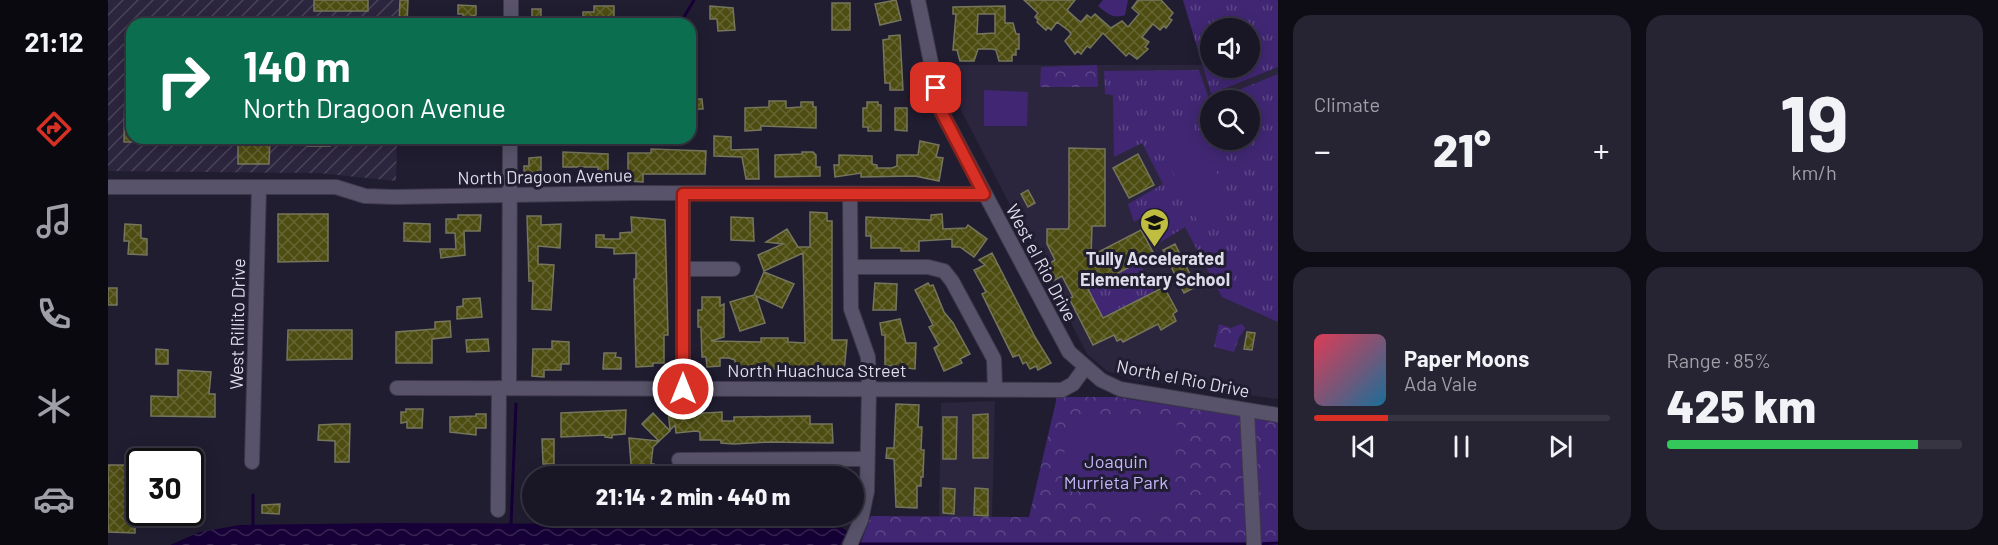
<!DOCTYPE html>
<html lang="en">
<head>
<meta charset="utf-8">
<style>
  :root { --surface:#191625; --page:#262332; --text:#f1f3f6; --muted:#9f9fa7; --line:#373542; --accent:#d93025 }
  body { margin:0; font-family:Barlow,sans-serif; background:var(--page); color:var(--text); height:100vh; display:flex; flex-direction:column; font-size:22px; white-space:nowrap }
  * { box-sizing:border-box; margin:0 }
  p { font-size:20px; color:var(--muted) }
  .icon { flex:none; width:33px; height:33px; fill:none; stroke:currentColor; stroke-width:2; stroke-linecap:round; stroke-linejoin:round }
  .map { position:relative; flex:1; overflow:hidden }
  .drawer { display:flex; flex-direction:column; gap:15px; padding:15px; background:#0e0c14; width:720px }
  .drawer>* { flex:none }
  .guide { position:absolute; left:18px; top:18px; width:570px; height:126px; border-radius:18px; box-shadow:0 3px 15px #0003,0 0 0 2px var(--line); background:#0b6e4f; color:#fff; overflow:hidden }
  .tools { position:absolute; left:1092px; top:18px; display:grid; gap:12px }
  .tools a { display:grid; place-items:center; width:60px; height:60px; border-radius:50%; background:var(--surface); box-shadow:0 3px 15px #0003,0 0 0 2px var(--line); font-size:30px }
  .speed { position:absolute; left:18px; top:448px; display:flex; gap:12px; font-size:30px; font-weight:700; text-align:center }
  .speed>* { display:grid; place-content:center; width:78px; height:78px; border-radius:50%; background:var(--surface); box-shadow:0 3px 15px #0003,0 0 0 2px var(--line); line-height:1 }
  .speed .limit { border:3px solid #111; border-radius:9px; background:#fff; color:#111 }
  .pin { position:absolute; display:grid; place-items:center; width:51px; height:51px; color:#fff; margin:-26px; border-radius:12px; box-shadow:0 3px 9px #0006 }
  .me { position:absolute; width:66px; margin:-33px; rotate:0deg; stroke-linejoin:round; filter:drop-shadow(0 0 4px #0008) }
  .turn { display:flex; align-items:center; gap:21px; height:126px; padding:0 18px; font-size:27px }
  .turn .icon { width:78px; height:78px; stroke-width:2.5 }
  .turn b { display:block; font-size:42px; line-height:51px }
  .big { font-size:45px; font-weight:800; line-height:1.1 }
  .drawer .tile { flex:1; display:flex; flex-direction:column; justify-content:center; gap:9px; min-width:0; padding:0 21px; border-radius:18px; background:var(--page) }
  .drawer .dial { align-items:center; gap:0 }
  .dial b { font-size:78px; line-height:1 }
  .song { display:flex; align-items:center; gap:18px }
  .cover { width:72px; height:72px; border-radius:9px; background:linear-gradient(135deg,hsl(350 70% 55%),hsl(200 70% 35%)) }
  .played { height:6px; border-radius:3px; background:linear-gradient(90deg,var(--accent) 25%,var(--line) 25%) }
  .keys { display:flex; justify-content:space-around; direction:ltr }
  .heat { display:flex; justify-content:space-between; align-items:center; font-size:33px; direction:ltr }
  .charge { height:9px; border-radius:4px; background:linear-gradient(90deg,#34c759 85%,var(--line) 0) }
  .drawer .tiles { flex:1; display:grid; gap:15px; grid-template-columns:repeat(2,1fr) }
  .trip { position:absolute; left:414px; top:466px; width:342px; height:60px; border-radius:30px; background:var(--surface); box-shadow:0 3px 15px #0003,0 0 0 2px var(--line); font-weight:800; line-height:60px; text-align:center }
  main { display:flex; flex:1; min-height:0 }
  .tab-bar { display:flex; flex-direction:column; width:108px; justify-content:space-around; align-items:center; background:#0a090f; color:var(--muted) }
  .tab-bar .icon { width:42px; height:42px }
  .tab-bar .current { color:var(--accent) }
  .tab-bar b { font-size:27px; color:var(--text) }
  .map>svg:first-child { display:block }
</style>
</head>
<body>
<main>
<nav class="tab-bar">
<b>21:12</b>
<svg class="icon current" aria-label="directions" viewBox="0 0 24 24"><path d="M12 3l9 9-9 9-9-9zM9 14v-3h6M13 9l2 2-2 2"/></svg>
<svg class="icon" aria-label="music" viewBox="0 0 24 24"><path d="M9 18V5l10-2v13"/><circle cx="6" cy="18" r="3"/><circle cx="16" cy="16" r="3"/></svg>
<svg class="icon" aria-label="phone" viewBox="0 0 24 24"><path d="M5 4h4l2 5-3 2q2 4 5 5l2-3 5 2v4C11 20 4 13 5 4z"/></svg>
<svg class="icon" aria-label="climate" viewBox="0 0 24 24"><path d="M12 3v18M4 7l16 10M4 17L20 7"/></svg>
<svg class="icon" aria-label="car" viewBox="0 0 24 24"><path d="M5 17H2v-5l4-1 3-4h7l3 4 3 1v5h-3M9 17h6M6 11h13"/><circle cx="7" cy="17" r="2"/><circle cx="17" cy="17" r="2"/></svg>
</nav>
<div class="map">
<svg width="1170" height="545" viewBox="0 0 1170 545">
  <defs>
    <pattern id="industrial-furrows" width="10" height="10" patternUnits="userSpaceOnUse" patternTransform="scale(1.5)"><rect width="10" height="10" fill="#2c253e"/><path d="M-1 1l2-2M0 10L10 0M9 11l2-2" fill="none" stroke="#4a445a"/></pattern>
    <pattern id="grass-tufts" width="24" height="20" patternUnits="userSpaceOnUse" patternTransform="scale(1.5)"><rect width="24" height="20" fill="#412773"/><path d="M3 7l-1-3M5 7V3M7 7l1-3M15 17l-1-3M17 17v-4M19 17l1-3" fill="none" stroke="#5c4687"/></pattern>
    <pattern id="forest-crowns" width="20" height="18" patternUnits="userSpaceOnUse" patternTransform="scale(1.5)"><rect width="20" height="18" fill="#412773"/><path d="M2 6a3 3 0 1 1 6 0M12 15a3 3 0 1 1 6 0" fill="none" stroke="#5c4687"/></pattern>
    <pattern id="water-waves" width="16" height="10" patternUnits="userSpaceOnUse" patternTransform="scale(1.5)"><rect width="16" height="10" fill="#160037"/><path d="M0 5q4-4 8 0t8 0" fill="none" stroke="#372554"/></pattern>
    <pattern id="building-cross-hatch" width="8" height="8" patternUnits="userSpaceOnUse" patternTransform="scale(1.5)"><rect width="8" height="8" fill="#4d4c11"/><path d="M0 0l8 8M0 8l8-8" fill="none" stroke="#666534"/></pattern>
  </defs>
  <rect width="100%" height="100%" fill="#211d31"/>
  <g fill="#2c253e" fill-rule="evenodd">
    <path d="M840,65H1094L1103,94L1170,67V399L1023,379L999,371L979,354L854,112ZM1102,100H1142V140H1102Z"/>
    <polygon points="887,401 884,518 831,517 833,403"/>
  </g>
  <polygon fill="url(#industrial-furrows)" points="0,0 291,0 290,24 24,24 24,138 289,138 288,181 210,173 0,171"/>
  <g fill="url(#grass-tufts)" fill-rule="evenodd">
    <path d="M1075,0H1170V67L1103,94ZM1102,28H1142V68H1102Z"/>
    <polygon points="1091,70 1102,102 1102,140 1142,140 1142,100 1106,100 1170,74 1170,322 1114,297 1077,227 1053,242 1039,214 1026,222 1020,204 1055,184 1034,143 1006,157 1005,95 997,94 996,71"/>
    <polygon points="1031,262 1046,292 994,317 980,289"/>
  </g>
  <g fill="url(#forest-crowns)">
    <polygon points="989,65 990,87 932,87 933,67"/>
    <polygon points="1111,324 1123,328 1133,324 1136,326 1137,329 1131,337 1126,352 1106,347"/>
    <polygon points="949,397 1008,397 1170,422 1170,545 752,545 763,516 921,517"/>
  </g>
  <g fill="#412773">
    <path d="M995,0H1020L1017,15C1005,19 1000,14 990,6Z"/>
    <polygon points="876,90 920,92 919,126 876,126"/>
    <polygon points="1083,122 1128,211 1093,228 1048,139"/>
    <polygon points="958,418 1069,419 1065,514 1005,511 975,494 956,460"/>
    <polygon points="1155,461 1170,461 1170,485 1154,485"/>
  </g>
  <polygon fill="url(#water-waves)" points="281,523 730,525 739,531 732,545 62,545 92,532 132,525"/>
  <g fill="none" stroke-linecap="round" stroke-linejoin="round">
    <g stroke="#160037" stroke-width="3">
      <polyline points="572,24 586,0"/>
      <polyline points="145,495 145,526"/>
      <polyline points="400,527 403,524 408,404"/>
      <polyline points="542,528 548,516"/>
      <polyline points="749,544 1141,544"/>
      <polyline points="1151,544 1170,543"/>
    </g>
  </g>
  <g fill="url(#building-cross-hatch)" stroke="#75765c" stroke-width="1.5" fill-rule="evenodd">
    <rect x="206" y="0" width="54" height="11"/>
    <polygon points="292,0 300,0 299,24 291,24"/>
    <polygon points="788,0 793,20 772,25 767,4"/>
    <polygon points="916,0 967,0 959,10 970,20 973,22 979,15 983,18 987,14 1003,28 1014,21 1020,27 1031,14 1024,8 1030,0 1053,0 1065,13 1061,18 1064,20 1058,28 1056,26 1052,30 1045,24 1034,37 1041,42 1037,47 1040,49 1029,59 1021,53 1018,56 995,33 982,48 979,46 973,54 970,51 967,54 957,41 963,34 961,31 949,22 943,30 940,27 938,30 929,22 930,20 927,17 930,13"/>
    <rect x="724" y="3" width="18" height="27"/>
    <polygon points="350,5 368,6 368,15 363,16 363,24 355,24 355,14 350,14"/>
    <polygon points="486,6 506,6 506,24 475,24 475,12 486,12"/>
    <polygon points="602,6 625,8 627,30 610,31 609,19 602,19"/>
    <path d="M897,6V23H905L908,34H911V49H908V55H904V61H891L888,50L884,49H870L866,61H852L849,50H845L848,14H845V7ZM870,14H887V33L869,34Z"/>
    <rect x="424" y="9" width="9" height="15"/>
    <polygon points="792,35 795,90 782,90 782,83 777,83 775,40 781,39 781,36"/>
    <polygon points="17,84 24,84 24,142 16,142"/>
    <polygon points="582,99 594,99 595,109 582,109"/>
    <polygon points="661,101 678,101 678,108 693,107 693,102 705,102 705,107 708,107 708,128 653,126 653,130 637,131 637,108 661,107"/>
    <polygon points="759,102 770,102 770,105 773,105 773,131 760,131 760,127 755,127 755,108 759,108"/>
    <polygon points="787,108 799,108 799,131 787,130"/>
    <polygon points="606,136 623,137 623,150 650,149 651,179 638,179 634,157 606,156"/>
    <polygon points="130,138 162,138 161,164 130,164"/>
    <polygon points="201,138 222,138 222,146 200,146"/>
    <polygon points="812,141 831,145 828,157 835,158 831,181 807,176 753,177 753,173 727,177 726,165 731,165 731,155 764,156 764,164 769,165 769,168 784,168 789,166 789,155 810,155"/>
    <polygon points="961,148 997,149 997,226 984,226 983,256 1033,230 1046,254 980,289 995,318 1056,287 1069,311 1065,314 1068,321 1053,330 1050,324 1015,342 1013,339 1009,341 1006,335 985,345 961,298 965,297 954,276 945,281 937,266 947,260 939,244 939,229 960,229 961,226"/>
    <polygon points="543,149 598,151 597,174 535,174 535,182 520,181 520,153 543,153"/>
    <polygon points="455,152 500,154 500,173 490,173 490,167 455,167"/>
    <polygon points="694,152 705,152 708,155 708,167 712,167 712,176 667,177 667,155 694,154"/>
    <polygon points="1030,154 1046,185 1021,198 1005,168"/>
    <polygon points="433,157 433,175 416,174 416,166 421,166 421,158"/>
    <polygon points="920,190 927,203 920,207 913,194"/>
    <polygon points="702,212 719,213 719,221 724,221 724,340 739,340 736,372 719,372 719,369 627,369 627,360 621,358 612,358 612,366 599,367 598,357 594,357 593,327 590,327 590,310 594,310 594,297 612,297 612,306 616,304 616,337 603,341 653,342 653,338 680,338 680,342 697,343 695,253 656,271 650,255 675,244 658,242 679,229 690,247 702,247"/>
    <polygon points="170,214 220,214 220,261 170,262"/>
    <polygon points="834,214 835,229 858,228 860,225 879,239 866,257 852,247 844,247 844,239 811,241 811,251 793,251 793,248 763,248 763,236 758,236 758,217 823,220 823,215"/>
    <polygon points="350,215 373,215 372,231 356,231 357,255 333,258 332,249 348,249 347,233 338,233 338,219 350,219"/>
    <polygon points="419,216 433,216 433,225 453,224 452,248 430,246 430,264 446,265 443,310 424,309 425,281 421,281"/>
    <polygon points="523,217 557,220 560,335 556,335 556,363 545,363 545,366 528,367 526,279 528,279 528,253 506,254 506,248 488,247 488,235 496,235 496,239 512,239 512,233 524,232"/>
    <polygon points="623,217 645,218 646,241 623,240"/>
    <polygon points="296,223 322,224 322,242 296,241"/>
    <polygon points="17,224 33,225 33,238 39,239 39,255 20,254 21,241 16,241"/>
    <polygon points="1067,244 1083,276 1087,274 1090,280 1091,285 1076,293 1055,250"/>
    <polygon points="884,253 927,337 943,363 930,370 928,366 922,369 918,362 915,364 911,355 905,357 874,294 878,292 866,270 877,265 871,260"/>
    <polygon points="656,272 686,284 674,308 648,296 657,323 632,331 622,302 646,295"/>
    <polygon points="767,283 789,284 788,310 765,310"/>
    <polygon points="820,283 822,286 825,285 836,312 845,323 862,354 852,359 854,363 836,371 826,348 831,345 821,327 825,325 807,290"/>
    <rect x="0" y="288" width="9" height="17"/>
    <polygon points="372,298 374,317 349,319 349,307 355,306 355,299"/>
    <polygon points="792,319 798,343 808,343 807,369 777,365 777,335 774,335 772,323"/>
    <polygon points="342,321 343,337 324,339 324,363 288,363 288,332 327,329 327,322"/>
    <polygon points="180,330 244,330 244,359 179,360"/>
    <polygon points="1139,332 1147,333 1144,350 1136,349"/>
    <polygon points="380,339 381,351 359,352 358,340"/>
    <polygon points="444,341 461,342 461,364 453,364 453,370 436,370 436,377 424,376 425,349 444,349"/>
    <polygon points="48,349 60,350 60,364 48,364"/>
    <polygon points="496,353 508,353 507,357 513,358 513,369 495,369"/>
    <polygon points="70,370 103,372 101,394 107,394 107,417 43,416 43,396 70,397"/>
    <polygon points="788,404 811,405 810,427 814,427 813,450 816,450 815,477 813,477 813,486 809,486 809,508 788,507 786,459 778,458 779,448 786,448"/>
    <polygon points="578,407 578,414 614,412 614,421 626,421 626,417 702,416 702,424 724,424 725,443 661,442 626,444 613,443 613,440 592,440 592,432 588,431 568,433 567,425 562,430 560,409"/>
    <polygon points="298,409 315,409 314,428 299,428 299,422 293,423 293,412 298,412"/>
    <polygon points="518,410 517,434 504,435 504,438 497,437 497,435 453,437 453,413"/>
    <polygon points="545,413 562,431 551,441 534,424"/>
    <polygon points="368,414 378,414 378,428 368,428 368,435 342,432 342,417 368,416"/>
    <polygon points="880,414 880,458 865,458 865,415"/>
    <polygon points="835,417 849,417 848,459 835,459"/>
    <polygon points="229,424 242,424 241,462 227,462 227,441 210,440 211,425"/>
    <polygon points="521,438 551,441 545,447 543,464 546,464 546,477 524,477"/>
    <polygon points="434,439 446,439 446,464 435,464"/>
    <polygon points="0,465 27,465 27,533 0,532"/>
    <polygon points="835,488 847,489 846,514 835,513"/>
    <polygon points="867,488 880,489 880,516 866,515"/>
    <polygon points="172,504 171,514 154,513 154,505"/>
  </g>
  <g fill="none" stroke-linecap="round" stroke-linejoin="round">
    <defs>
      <g id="minor">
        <polyline points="810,0 833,111 961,352 993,380 1012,389 1170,415"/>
        <polyline points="403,24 403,0"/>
        <polyline points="0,187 228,187 257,196 286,197 528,193 876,194"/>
        <polyline points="744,267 820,267 836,271 844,281 886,359 887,389"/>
        <polyline points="575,269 625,269"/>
        <polyline points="289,388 954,390 965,384 976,369"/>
        <polyline points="401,388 402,138"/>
        <polyline points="575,389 575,193"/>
        <polyline points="1139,411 1146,545"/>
        <polyline points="571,460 758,459"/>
        <polyline points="144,462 151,187"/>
        <polyline points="390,510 391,388"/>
        <polyline points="742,545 753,520 759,491 761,389 760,357 743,309 742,194"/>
      </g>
    </defs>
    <use href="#minor" stroke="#3e394a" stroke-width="16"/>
    <use href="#minor" stroke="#58536a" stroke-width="14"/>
  </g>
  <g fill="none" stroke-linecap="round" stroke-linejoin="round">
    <defs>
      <polyline id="route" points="575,389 575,194 876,194 833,111 828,88"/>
    </defs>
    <use href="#route" stroke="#8d1f18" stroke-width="15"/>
    <use href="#route" stroke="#d93025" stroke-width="10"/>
  </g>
  <defs>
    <symbol id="school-pin" viewBox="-11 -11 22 30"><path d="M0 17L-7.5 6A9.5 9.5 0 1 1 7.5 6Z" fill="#c0be41" stroke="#211d31"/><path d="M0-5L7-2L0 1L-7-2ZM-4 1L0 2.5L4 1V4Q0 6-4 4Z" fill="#111"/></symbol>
  </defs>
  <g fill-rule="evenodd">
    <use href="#school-pin" x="1030" y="206" width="33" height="45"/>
  </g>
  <g text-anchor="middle" stroke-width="6" stroke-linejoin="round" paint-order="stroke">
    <g font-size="18" fill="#dfdcea" stroke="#211d31">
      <text transform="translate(437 177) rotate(-1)" y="6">North Dragoon Avenue</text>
      <text transform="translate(933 263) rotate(62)" y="6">West el Rio Drive</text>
      <text transform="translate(130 324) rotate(-89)" y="6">West Rillito Drive</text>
      <text x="709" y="377">North Huachuca Street</text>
      <text transform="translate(1075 379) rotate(11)" y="6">North el Rio Drive</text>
    </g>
    <g font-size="18" font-weight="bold" fill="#dfdcea" stroke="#211d31">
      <text x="1047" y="265">Tully Accelerated<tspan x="1047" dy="21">Elementary School</tspan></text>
    </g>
    <g font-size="18" fill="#c5b5f9" stroke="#211d31">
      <text x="1008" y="468">Joaquin<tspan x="1008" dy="21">Murrieta Park</tspan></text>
    </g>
  </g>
</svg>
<div class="tools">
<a><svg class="icon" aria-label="sound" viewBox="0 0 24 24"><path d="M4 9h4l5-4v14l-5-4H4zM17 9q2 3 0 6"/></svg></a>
<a><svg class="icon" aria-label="search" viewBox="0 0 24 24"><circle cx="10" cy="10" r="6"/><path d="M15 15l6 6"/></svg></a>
</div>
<div class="speed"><div class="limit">30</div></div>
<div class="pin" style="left:828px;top:88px;background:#d93025"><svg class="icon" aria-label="arrive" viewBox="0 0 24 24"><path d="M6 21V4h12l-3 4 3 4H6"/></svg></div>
<svg class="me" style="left:575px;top:389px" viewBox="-20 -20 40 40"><circle r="17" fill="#d93025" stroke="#fff" stroke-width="3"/><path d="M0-11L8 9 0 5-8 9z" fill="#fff"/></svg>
<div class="trip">21:14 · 2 min · 440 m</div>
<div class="guide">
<div class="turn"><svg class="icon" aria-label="right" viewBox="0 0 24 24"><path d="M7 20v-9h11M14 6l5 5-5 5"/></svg><div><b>140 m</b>North Dragoon Avenue</div></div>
</div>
</div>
<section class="drawer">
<div class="tiles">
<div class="tile"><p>Climate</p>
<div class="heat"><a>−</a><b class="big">21°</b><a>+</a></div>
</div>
<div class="tile dial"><b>19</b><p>km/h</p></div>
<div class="tile">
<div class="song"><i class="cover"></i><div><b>Paper Moons</b><p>Ada Vale</p></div></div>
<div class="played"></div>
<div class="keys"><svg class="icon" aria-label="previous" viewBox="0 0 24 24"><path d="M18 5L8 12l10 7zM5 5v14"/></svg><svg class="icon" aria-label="pause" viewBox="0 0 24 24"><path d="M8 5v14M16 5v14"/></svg><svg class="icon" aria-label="next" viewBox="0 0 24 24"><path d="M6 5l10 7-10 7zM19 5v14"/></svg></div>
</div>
<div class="tile"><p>Range · 85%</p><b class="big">425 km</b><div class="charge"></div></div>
</div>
</section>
</main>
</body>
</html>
